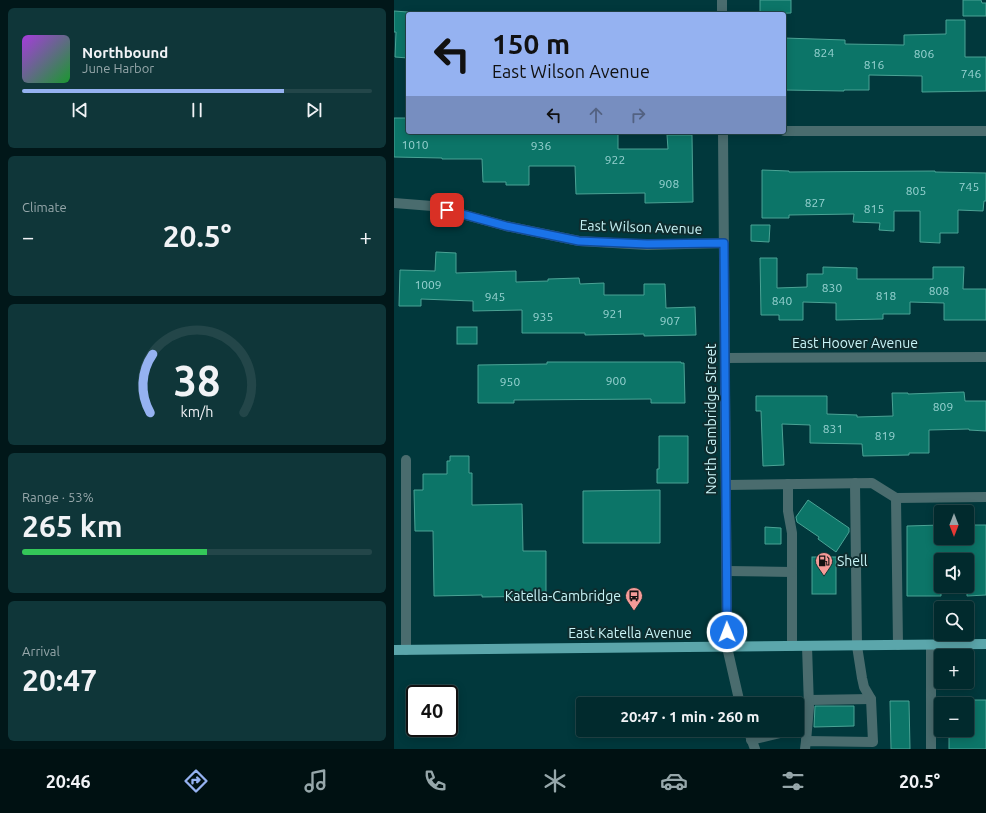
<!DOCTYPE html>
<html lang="en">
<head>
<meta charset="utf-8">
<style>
  :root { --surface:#012a2d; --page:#0f3639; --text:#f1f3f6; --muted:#96a7aa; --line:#234649; --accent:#95b2f1 }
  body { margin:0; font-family:Ubuntu,sans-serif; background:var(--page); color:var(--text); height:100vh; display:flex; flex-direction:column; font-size:15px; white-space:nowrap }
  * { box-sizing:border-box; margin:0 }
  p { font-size:13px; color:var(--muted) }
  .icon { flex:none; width:22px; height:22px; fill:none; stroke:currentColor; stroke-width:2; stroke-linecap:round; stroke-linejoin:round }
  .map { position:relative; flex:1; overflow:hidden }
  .details { display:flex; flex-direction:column; gap:8px; padding:8px; background:#011719; width:394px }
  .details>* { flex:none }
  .banner { position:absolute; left:12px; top:12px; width:380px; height:122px; border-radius:4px; box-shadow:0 2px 10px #0003,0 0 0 1px var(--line); background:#95b2f1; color:#111; overflow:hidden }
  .needle { width:26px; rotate:180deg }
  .tools { position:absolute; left:540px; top:505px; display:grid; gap:8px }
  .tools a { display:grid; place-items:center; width:40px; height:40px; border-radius:4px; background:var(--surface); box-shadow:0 2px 10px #0003,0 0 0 1px var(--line); font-size:20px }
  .speed { position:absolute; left:12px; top:685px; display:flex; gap:8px; font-size:20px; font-weight:700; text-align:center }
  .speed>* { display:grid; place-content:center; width:52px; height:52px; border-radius:50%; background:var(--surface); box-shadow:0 2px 10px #0003,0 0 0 1px var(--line); line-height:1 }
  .speed .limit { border:2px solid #111; border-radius:6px; background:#fff; color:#111 }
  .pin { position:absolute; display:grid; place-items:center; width:34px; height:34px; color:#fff; margin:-17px; border-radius:8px; box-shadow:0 2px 6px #0006 }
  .me { position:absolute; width:44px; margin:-22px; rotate:359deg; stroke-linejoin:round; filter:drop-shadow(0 0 3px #0008) }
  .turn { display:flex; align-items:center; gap:14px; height:84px; padding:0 20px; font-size:18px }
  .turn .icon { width:52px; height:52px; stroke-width:2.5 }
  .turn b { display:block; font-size:28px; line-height:34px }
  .lanes { display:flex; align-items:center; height:38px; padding:0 20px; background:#0003; justify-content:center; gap:20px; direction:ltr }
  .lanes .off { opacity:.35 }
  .big { font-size:30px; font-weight:700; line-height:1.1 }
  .details .widget { flex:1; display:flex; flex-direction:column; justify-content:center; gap:6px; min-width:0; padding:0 14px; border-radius:6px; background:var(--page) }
  .details .dial { align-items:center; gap:0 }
  .dial svg { height:104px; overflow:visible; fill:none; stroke:var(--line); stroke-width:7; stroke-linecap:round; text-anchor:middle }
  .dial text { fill:var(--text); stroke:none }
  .song { display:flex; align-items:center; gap:12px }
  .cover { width:48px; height:48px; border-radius:6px; background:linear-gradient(135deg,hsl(280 70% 55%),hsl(130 70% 35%)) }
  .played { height:4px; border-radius:2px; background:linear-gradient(90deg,var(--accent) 75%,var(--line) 75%) }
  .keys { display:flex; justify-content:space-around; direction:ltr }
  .heat { display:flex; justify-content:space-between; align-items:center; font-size:22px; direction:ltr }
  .charge { height:6px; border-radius:3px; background:linear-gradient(90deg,#34c759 53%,var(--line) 0) }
  .trip { position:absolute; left:182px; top:697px; width:228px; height:40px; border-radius:4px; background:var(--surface); box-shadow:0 2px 10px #0003,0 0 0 1px var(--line); font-weight:700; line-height:40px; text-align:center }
  .dock { display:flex; height:64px; justify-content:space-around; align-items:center; background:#001112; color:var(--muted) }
  .dock .icon { width:28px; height:28px }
  .dock .selected { color:var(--accent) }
  .dock b { font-size:18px; color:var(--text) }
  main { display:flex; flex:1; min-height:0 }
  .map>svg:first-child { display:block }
</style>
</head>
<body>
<main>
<section class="details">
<div class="widget">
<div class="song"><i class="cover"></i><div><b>Northbound</b><p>June Harbor</p></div></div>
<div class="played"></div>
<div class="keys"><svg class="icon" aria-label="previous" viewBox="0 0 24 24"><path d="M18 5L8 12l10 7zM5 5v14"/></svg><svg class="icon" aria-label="pause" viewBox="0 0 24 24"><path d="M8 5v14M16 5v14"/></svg><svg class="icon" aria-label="next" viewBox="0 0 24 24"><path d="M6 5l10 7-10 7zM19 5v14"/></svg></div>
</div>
<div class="widget"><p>Climate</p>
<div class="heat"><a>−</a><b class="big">20.5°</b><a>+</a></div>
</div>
<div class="widget dial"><svg viewBox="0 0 100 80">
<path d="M14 69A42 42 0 1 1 86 69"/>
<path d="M14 69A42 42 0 0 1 16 24" stroke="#95b2f1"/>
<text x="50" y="56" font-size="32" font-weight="700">38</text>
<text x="50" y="72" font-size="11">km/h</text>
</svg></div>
<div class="widget"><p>Range · 53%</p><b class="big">265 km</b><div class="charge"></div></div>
<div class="widget"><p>Arrival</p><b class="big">20:47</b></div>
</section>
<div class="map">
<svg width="592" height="749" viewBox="0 0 592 749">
  <rect width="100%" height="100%" fill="#01383c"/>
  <g fill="#0c7568" stroke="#4ba395">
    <polygon points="366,0 397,0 397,13 366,14"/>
    <polygon points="569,0 587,0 588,3 592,3 592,16 569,16"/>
    <polygon points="0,11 14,12 14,58 1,57 2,32 0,32"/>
    <polygon points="552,20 571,20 571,57 592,57 592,91 528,92 528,76 475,75 475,90 450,90 450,91 390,90 390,38 451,40 451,44 510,45 510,35 552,34"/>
    <polygon points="0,118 14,118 14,132 224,132 224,149 274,149 273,135 298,135 299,202 251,203 251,193 182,194 181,166 135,166 135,185 112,185 112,182 89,182 88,159 48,159 48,158 0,157"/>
    <polygon points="368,170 395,171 395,172 541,171 541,172 592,173 592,201 590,201 589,211 564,210 564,233 546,233 546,243 526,242 526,211 500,211 500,231 485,230 486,223 459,222 460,214 395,215 395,218 368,218"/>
    <polygon points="357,225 376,225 375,242 357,241"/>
    <polygon points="42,252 62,253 62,273 122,271 122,282 154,281 154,279 185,278 186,284 210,283 210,295 250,295 250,284 271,284 272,308 301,307 302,335 250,336 250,334 191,335 191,333 128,333 128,310 79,311 79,301 27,299 27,306 5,306 6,270 41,271"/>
    <polygon points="366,258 383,258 383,288 413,287 413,274 429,274 429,267 463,268 463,279 539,279 539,267 570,267 569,289 592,289 592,320 550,320 550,303 516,302 516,314 489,314 489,319 442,320 442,303 409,302 409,320 385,320 385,315 367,315"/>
    <rect x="63" y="327" width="20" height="17"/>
    <polygon points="153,362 287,362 287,363 290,363 291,403 257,403 257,399 120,400 120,403 84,403 84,365 153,364"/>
    <polygon points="570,392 571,401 592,401 592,431 575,430 575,429 535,430 535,453 515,453 515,455 469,456 468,444 416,443 416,425 388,424 390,465 369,466 367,411 362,411 362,396 433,396 433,414 463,415 463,417 499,416 498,393 514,393 514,394"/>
    <polygon points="265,436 294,436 294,483 263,483 263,469 265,469"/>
    <polygon points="56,456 75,456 75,473 78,473 78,505 128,504 129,551 152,551 152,596 88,597 88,595 40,596 39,531 21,531 20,490 29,490 29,474 53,474 53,461 56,461"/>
    <polygon points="266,490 266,543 189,543 189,491"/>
    <polygon points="414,500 455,528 455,532 442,552 424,539 425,537 403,522 402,517"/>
    <polygon points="547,525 547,538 573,538 573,525 592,525 592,595 573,596 573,560 547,560 547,596 513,596 513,526"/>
    <polygon points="371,527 387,528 387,544 371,544"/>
    <rect x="418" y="557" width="24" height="37"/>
    <polygon points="573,700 592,700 592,749 555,749 555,730 573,730"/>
    <polygon points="496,701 515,701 516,749 497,749"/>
    <polygon points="421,706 460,706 460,726 420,727"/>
  </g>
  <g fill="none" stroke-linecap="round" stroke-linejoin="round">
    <g stroke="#4a6c6e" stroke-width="10">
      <polyline points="328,0 328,14"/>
      <polyline points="390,131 592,131"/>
      <polyline points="329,132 333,647 346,704"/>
      <polyline points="0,203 38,206 112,226 185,241 253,245 330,243"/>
      <polyline points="331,358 592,357"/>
      <polyline points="12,460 12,650"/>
      <polyline points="394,484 394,511 398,533 398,646"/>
      <polyline points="332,485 478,483 502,498 592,497"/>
      <polyline points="502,498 504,645"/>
      <polyline points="333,571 398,572"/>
      <polyline points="415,700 477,699"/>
      <polyline points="354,730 361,749"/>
      <polyline points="357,740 399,730"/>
      <polyline points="412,741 415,707 413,646"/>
      <polyline points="411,749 412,741 479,742 477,699 470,687 468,678 463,646 461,483"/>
      <polyline points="537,749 537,645"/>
    </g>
    <polyline stroke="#5ba6ab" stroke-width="10" points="0,650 592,644"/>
  </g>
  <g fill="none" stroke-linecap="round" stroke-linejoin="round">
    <defs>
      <polyline id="route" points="53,210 112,226 185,241 253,244 330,243 333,632"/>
    </defs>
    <use href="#route" stroke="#114b97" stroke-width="10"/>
    <use href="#route" stroke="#1a73e8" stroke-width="7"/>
  </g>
  <defs>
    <symbol id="fuel-pin" viewBox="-11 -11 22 30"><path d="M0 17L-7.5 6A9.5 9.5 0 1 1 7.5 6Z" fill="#f59b98" stroke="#0e2c2e"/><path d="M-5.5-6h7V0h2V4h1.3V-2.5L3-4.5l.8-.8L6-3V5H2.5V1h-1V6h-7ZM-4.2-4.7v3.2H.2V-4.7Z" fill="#111"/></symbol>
    <symbol id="bus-pin" viewBox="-11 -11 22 30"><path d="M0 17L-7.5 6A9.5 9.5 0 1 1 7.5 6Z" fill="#f59b98" stroke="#0e2c2e"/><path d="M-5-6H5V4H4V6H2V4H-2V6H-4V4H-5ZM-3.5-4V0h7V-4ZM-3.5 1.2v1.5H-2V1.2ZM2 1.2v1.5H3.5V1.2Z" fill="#111"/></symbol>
  </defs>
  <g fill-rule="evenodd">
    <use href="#fuel-pin" x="420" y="551" width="20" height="27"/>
    <use href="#bus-pin" x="230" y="586" width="20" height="27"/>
  </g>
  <g text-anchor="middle" stroke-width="4" stroke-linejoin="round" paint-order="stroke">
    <g font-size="12" fill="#9ad4d3">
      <text x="430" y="57">824</text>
      <text x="530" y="58">806</text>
      <text x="480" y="69">816</text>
      <text x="577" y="78">746</text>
      <text x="21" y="149">1010</text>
      <text x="147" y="150">936</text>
      <text x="221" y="164">922</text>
      <text x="275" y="188">908</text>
      <text x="575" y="191">745</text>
      <text x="522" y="195">805</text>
      <text x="421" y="207">827</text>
      <text x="480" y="213">815</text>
      <text x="34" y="289">1009</text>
      <text x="438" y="292">830</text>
      <text x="545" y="295">808</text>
      <text x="492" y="300">818</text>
      <text x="101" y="301">945</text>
      <text x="388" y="305">840</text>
      <text x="219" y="318">921</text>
      <text x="149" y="321">935</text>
      <text x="276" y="325">907</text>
      <text x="222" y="385">900</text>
      <text x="116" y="386">950</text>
      <text x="549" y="411">809</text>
      <text x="439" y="433">831</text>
      <text x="491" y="440">819</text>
    </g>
    <g font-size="14" fill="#c9f4f7" stroke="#0e2c2e">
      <text transform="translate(247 227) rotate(2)" y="5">East Wilson Avenue</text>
      <text x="461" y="348">East Hoover Avenue</text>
      <text transform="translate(317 419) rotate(-90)" y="5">North Cambridge Street</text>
      <text x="236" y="638">East Katella Avenue</text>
    </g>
    <g font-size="14" fill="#c9f4f7" stroke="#0e2c2e" text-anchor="start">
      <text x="443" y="566">Shell</text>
      <text x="227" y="601" text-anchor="end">Katella-Cambridge</text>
    </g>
  </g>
</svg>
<div class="tools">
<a><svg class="needle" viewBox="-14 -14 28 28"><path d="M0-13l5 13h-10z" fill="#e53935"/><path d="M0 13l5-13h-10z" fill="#96a7aa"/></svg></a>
<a><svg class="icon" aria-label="sound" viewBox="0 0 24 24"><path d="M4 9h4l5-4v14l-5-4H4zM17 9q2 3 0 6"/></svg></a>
<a><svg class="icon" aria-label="search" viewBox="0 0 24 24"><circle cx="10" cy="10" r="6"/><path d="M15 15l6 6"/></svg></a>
<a>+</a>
<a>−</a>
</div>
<div class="speed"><div class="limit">40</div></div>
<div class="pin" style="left:53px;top:210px;background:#d93025"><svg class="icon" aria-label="arrive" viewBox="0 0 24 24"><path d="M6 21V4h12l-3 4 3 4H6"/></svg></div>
<svg class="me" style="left:333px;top:632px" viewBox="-20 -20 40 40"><circle r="17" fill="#1a73e8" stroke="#fff" stroke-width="3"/><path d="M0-11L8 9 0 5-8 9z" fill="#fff"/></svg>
<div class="trip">20:47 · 1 min · 260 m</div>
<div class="banner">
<div class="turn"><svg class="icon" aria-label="left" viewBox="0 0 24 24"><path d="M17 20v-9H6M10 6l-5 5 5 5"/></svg><div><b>150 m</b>East Wilson Avenue</div></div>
<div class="lanes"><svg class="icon" aria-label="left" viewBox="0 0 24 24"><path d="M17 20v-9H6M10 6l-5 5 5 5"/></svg><svg class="icon off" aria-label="ahead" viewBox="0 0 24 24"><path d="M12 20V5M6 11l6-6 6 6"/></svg><svg class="icon off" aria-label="right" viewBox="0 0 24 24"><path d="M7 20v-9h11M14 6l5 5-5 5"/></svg></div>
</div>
</div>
</main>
<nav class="dock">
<b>20:46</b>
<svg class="icon selected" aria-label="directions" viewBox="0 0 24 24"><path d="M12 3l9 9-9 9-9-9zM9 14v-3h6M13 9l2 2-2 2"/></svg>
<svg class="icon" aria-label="music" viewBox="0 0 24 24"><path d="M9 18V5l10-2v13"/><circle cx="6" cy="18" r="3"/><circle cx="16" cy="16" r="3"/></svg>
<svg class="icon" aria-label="phone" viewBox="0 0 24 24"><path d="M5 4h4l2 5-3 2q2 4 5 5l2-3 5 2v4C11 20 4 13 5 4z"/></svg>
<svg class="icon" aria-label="climate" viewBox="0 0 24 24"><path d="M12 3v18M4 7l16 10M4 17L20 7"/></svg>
<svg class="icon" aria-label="car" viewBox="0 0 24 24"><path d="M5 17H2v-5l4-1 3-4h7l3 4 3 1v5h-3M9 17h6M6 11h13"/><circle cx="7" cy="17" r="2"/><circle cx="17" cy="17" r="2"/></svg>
<svg class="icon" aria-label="filters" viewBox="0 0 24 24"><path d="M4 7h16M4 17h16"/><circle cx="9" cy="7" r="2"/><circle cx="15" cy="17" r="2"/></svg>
<b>20.5°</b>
</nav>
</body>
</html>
